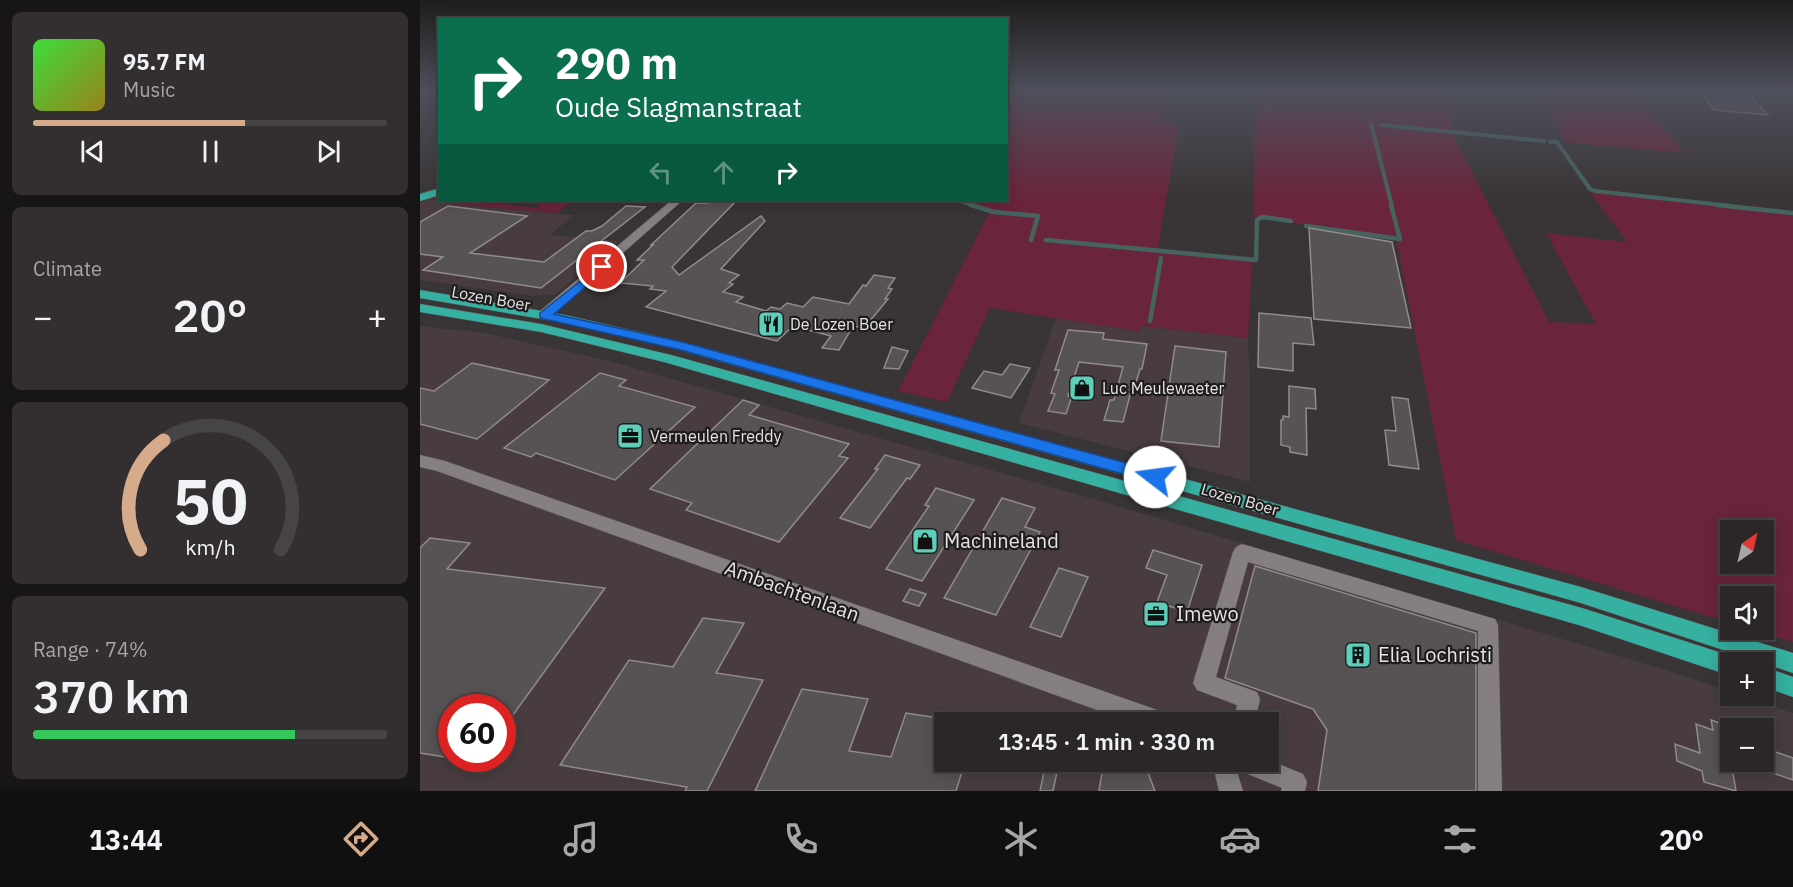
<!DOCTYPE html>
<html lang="en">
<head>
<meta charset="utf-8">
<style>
  :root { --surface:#2b2728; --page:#332f30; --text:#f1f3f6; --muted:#a6a5a8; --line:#474445; --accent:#d6ab8b }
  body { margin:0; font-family:"IBM Plex Sans",sans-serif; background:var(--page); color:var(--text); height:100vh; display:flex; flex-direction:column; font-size:22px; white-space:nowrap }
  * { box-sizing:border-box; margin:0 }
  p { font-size:20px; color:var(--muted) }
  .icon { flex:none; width:33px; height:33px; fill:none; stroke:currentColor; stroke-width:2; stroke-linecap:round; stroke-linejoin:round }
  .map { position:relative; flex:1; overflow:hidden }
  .side { display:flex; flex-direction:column; gap:12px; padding:12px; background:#181516; width:420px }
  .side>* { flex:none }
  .top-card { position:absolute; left:18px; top:18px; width:570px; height:183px; border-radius:0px; box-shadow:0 3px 15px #0003,0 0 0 2px var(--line); background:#0b6e4f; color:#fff; overflow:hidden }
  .needle { width:39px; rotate:34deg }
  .controls { position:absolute; left:1300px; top:520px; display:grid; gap:12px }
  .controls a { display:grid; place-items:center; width:54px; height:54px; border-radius:0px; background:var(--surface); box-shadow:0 3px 15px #0003,0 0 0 2px var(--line); font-size:30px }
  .speed { position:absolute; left:18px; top:694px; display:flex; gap:12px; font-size:30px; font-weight:700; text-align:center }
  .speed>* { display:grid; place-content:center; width:78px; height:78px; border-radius:50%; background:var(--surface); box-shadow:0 3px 15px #0003,0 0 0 2px var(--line); line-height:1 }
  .speed .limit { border:9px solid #d22; background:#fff; color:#111 }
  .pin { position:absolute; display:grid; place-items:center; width:51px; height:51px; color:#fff; margin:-26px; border:3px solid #fff; border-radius:50%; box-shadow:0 2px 6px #0007 }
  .me { position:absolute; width:66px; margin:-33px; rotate:285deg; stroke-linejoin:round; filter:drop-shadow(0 0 4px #0008) }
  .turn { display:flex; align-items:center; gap:21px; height:126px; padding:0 18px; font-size:27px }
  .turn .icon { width:78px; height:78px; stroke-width:2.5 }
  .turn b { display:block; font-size:42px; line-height:51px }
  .lanes { display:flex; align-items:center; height:57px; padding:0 18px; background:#0003; justify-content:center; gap:30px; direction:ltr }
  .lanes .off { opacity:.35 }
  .big { font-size:45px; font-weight:600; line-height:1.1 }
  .side .card { flex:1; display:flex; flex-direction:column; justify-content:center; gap:9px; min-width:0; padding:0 21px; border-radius:9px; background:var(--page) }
  .side .dial { align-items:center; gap:0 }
  .dial svg { height:156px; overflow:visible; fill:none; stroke:var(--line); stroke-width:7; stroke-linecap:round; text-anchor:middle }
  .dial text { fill:var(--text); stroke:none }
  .song { display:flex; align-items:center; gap:18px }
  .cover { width:72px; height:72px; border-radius:9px; background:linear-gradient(135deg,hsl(120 70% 55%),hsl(50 70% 35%)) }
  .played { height:6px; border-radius:3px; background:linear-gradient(90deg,var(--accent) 60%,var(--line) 60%) }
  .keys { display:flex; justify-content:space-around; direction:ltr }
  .heat { display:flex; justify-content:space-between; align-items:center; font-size:33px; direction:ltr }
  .charge { height:9px; border-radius:4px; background:linear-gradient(90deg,#34c759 74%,var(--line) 0) }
  .trip { position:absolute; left:514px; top:712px; width:345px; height:60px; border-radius:0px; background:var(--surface); box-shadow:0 3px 15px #0003,0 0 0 2px var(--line); font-weight:600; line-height:60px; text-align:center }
  .menu { display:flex; height:96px; justify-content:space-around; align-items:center; background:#111010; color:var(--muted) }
  .menu .icon { width:42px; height:42px }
  .menu .current { color:var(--accent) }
  .menu b { font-size:27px; color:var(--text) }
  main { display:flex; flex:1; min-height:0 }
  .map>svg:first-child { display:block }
</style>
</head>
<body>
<main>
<section class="side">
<div class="card">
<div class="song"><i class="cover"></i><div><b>95.7 FM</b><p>Music</p></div></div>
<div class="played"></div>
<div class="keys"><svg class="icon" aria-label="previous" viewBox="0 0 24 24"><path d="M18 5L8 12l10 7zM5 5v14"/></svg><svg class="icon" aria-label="pause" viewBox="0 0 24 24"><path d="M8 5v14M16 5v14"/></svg><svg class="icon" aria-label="next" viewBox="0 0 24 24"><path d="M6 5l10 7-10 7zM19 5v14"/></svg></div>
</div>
<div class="card"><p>Climate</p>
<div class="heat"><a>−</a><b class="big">20°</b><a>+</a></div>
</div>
<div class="card dial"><svg viewBox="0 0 100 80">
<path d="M14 69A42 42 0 1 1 86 69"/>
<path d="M14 69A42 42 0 0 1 26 13" stroke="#d6ab8b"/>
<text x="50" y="56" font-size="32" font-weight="700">50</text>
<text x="50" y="72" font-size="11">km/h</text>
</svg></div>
<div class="card"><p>Range · 74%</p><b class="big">370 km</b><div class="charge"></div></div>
</section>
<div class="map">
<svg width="1373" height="791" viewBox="0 0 1373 791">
  <rect width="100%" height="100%" fill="#393435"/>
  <g fill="#483c3f" fill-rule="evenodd">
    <polygon points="9,198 33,204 154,215 130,235 200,241 134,295 114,296 0,280 0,202"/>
    <polygon points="636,318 718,331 723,326 828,338 830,382 830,482 599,423"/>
    <path d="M0,326L65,333L189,361L687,503L1236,667L1311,692V696H1322L1373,713V791H0ZM32,708H82V759H32ZM525,723H849V762H525ZM1311,729H1344V762H1311Z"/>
  </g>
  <g fill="#6a243b" fill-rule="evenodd">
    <polygon points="587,90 748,90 741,122 759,124 737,252 832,261 828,338 723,326 718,331 570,308 527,402 478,391 570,211 565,206 529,200 586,200"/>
    <path d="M835,90H1033L1032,133L1129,322L1176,324L1126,233L1207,242L1170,192L1373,215V642L1334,630H1344V597H1311V623L1036,540L976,239L834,217ZM1311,531H1344V564H1311Z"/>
    <polygon points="1123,90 1211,90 1264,153 1144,142"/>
    <polygon points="19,195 20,200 45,200 119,208 119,205 113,200 155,200 136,213 33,204 9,198"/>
  </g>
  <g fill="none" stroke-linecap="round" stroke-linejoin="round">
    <g stroke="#456460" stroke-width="4">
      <polyline points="951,124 972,206"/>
      <polyline points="961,125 1124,141"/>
      <polyline points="1130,142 1137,142 1170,189 1175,191 1311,206"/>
      <polyline points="537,200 556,206"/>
    </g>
    <g stroke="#456460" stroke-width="4.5">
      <polyline points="551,205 574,212 618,216 611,240"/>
      <polyline points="1297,205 1373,213"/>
      <polyline points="886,226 980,239 971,205"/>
      <polyline points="626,240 836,260 837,220 842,217 871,221"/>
      <polyline points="730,321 741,258"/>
    </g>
  </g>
  <g fill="#575253" stroke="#918b8c" stroke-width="1.5">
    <polygon points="1279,90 1326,90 1348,115 1294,110"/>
    <polygon points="291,200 315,202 252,267 259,275 341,216 345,221 301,269 319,275 309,283 313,284 303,292 323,297 316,302 346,311 351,307 360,309 367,303 383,307 393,297 429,304 443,285 446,286 454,275 475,278 468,288 472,289 465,299 468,299 450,321 441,322 438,327 433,326 419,350 402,348 411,336 373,326 357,341 226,307 246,291 230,289 233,286 200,283 224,260 217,260 233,245 231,245 276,203 288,203"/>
    <polygon points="28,206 107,216 50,253 124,262 166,231 172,231 182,226 206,206 225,207 121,288 3,270 23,257 0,254 0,222"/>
    <polygon points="889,228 972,242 991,328 894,319"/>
    <polygon points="839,313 891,318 894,345 873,343 873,371 838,367"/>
    <polygon points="648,330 684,333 683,339 727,344 722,369 720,369 712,395 710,395 703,422 684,420 690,400 694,400 703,367 659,362 648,396 652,396 646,414 628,411 635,394 631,393 639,370 635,370"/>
    <polygon points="755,346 806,352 799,447 741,441"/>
    <polygon points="472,347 488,351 479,369 464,368"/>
    <polygon points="52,363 129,380 57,439 0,424 0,388 14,391"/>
    <polygon points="590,364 610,368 591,398 552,388 564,371 582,375"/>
    <polygon points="180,373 206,380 199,386 275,407 195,480 116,453 111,457 84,448"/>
    <polygon points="869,386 895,389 896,409 886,408 887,455 870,452 870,447 861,445 861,420 863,420 863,416 869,417"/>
    <polygon points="972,397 988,399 999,469 969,465 965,430 976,431"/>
    <polygon points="323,400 339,405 329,415 429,444 419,456 428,458 359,542 266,510 272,503 230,489"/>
    <polygon points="465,455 500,465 490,479 487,478 450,528 420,518 458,469 455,469"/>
    <polygon points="516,488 554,500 502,581 466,569 509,506 505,505"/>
    <polygon points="582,498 615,508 605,527 620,532 576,615 524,598"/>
    <polygon points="10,538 50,543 27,569 185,588 82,730 82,708 32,708 32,758 0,753 0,548"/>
    <polygon points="733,550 782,565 767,612 737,602 747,575 726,568"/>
    <polygon points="835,566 1056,633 1056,791 898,791 907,730 893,709 805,678"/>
    <polygon points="639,568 668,577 641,637 610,627"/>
    <polygon points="490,589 506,594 499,606 483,601"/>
    <polygon points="283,618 324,623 296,673 343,680 287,791 265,791 267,787 140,765 209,660 253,667"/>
    <polygon points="382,689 448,699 429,751 471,757 486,713 525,719 525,762 545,762 536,791 335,791"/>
    <polygon points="1291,720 1311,727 1311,762 1316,791 1284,782 1282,771 1257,761 1255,744 1280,753 1276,724 1293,730"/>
    <polygon points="1344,748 1373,758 1373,780 1344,770"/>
    <polygon points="626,762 639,762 633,791 620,791"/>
    <polygon points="683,766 728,773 735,791 679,791"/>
  </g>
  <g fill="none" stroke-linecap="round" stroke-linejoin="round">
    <defs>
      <g id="minor">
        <polygon points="252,200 263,200 129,318 119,318 117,315 119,312"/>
        <polygon points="0,455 25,461 743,712 751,715 754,723 713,723 17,471 0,467"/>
        <polygon points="822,544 1075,619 1078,625 1082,791 1058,791 1058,631 828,562 796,677 837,692 840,699 835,723 813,723 817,705 777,690 773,683 813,552 816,547"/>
        <polygon points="849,760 883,774 887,782 885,791 861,791 862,788 818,770 815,762 849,762"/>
        <polygon points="788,762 814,762 823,791 799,791 795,774"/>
      </g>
      <g id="major">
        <polygon points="20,188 20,195 0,201 0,194"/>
        <polygon points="0,290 145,315 262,342 1161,587 1373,653 1373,673 1161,603 260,350 145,323 0,298"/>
        <polygon points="0,304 121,324 251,355 1162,608 1311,656 1318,659 1320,663 1311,663 1311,676 1162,626 244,362 121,332 0,312"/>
        <polygon points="1344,667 1373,677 1373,697 1344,687"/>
      </g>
    </defs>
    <use href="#minor" stroke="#585354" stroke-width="1"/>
    <use href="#major" stroke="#585354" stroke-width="1"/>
    <use href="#minor" fill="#857f80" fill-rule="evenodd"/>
    <use href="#major" fill="#35b0a1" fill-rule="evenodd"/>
  </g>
  <linearGradient id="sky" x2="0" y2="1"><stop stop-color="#1f1d1d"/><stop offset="0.45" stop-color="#4e505c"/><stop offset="1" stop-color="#4e505c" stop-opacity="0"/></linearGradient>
  <rect width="1373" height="201" fill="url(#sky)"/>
  <polygon fill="#1a73e8" stroke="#114b97" stroke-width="1.5" points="182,264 187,267 185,270 134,314 262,342 735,471 740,473 742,477 740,481 735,483 261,350 120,318 120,313"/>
  <defs>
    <symbol id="restaurant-square" viewBox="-11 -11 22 22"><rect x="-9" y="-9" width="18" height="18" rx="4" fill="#5dceb9" stroke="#1f1c1d"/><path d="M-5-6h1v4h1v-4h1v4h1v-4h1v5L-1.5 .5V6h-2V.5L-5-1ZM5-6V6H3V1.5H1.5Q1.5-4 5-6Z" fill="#111"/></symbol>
    <symbol id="shop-square" viewBox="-11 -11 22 22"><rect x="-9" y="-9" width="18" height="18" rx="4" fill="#5dceb9" stroke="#1f1c1d"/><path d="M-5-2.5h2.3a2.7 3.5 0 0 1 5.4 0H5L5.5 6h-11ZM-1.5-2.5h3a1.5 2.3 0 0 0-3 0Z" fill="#111"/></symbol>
    <symbol id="office-square" viewBox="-11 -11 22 22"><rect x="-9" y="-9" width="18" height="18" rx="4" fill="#5dceb9" stroke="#1f1c1d"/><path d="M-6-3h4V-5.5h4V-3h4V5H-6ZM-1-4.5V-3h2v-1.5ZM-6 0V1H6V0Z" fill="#111"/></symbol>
    <symbol id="building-square" viewBox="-11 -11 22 22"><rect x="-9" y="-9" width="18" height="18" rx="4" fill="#5dceb9" stroke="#1f1c1d"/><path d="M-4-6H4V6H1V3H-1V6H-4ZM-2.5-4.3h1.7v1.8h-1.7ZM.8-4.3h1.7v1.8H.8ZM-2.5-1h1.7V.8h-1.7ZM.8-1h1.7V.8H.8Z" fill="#111"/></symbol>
  </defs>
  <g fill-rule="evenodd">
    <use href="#restaurant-square" x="336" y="309" width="30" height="30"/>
    <use href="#shop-square" x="647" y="373" width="30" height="30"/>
    <use href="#office-square" x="195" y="421" width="30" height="30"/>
    <use href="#shop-square" x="490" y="526" width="30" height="30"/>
    <use href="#office-square" x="721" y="599" width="30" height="30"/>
    <use href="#building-square" x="923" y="640" width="30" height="30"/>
  </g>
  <g text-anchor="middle" stroke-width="4.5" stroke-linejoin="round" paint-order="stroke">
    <g font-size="16" fill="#e7e3e4" stroke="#1f1c1d">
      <text transform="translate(71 298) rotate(10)" y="6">Lozen Boer</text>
      <text transform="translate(820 499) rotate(16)" y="6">Lozen Boer</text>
    </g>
    <g font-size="16" fill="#e7e3e4" stroke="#1f1c1d" text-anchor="start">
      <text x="370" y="330">De Lozen Boer</text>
      <text x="682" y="394">Luc Meulewaeter</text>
      <text x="230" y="442">Vermeulen Freddy</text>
    </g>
    <g font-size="20" fill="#e7e3e4" stroke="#1f1c1d" text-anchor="start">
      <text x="524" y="548">Machineland</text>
      <text x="756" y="621">Imewo</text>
      <text x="958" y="662">Elia Lochristi</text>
    </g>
    <g font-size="20" fill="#e7e3e4" stroke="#1f1c1d">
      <text transform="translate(372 591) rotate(20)" y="7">Ambachtenlaan</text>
    </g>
  </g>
</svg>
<div class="controls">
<a><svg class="needle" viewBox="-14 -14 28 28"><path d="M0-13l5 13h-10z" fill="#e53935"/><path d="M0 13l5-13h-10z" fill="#a6a5a8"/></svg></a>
<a><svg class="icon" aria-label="sound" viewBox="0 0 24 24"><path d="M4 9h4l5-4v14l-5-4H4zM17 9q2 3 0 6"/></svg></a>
<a>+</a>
<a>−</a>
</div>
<div class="speed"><div class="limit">60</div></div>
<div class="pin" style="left:182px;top:267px;background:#d93025"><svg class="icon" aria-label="arrive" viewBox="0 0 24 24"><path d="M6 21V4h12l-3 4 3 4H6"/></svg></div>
<svg class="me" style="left:735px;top:477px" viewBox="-20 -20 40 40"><circle r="19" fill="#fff"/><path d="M0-13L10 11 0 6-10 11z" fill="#1a73e8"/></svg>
<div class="trip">13:45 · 1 min · 330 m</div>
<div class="top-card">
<div class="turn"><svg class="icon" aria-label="right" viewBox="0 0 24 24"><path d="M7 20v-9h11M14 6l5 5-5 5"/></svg><div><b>290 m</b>Oude Slagmanstraat</div></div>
<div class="lanes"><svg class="icon off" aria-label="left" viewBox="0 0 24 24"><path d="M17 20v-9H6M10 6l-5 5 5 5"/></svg><svg class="icon off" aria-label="ahead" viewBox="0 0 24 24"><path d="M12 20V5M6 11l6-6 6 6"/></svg><svg class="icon" aria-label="right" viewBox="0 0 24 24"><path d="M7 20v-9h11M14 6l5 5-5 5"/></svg></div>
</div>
</div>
</main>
<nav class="menu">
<b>13:44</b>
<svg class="icon current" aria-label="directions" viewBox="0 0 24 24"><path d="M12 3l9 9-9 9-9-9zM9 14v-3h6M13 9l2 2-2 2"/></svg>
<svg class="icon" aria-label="music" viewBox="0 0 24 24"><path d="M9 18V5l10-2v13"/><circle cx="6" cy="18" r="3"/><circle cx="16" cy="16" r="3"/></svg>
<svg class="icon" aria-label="phone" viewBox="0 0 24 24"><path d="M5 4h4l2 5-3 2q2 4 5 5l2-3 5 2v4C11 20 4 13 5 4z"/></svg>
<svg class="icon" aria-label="climate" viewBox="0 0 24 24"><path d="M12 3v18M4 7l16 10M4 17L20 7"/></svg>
<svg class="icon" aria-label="car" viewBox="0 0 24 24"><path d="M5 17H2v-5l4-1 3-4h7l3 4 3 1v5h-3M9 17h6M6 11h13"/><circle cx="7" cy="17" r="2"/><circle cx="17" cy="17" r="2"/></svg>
<svg class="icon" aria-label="filters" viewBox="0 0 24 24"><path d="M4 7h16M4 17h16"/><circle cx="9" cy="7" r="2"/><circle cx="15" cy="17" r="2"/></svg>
<b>20°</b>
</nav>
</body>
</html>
